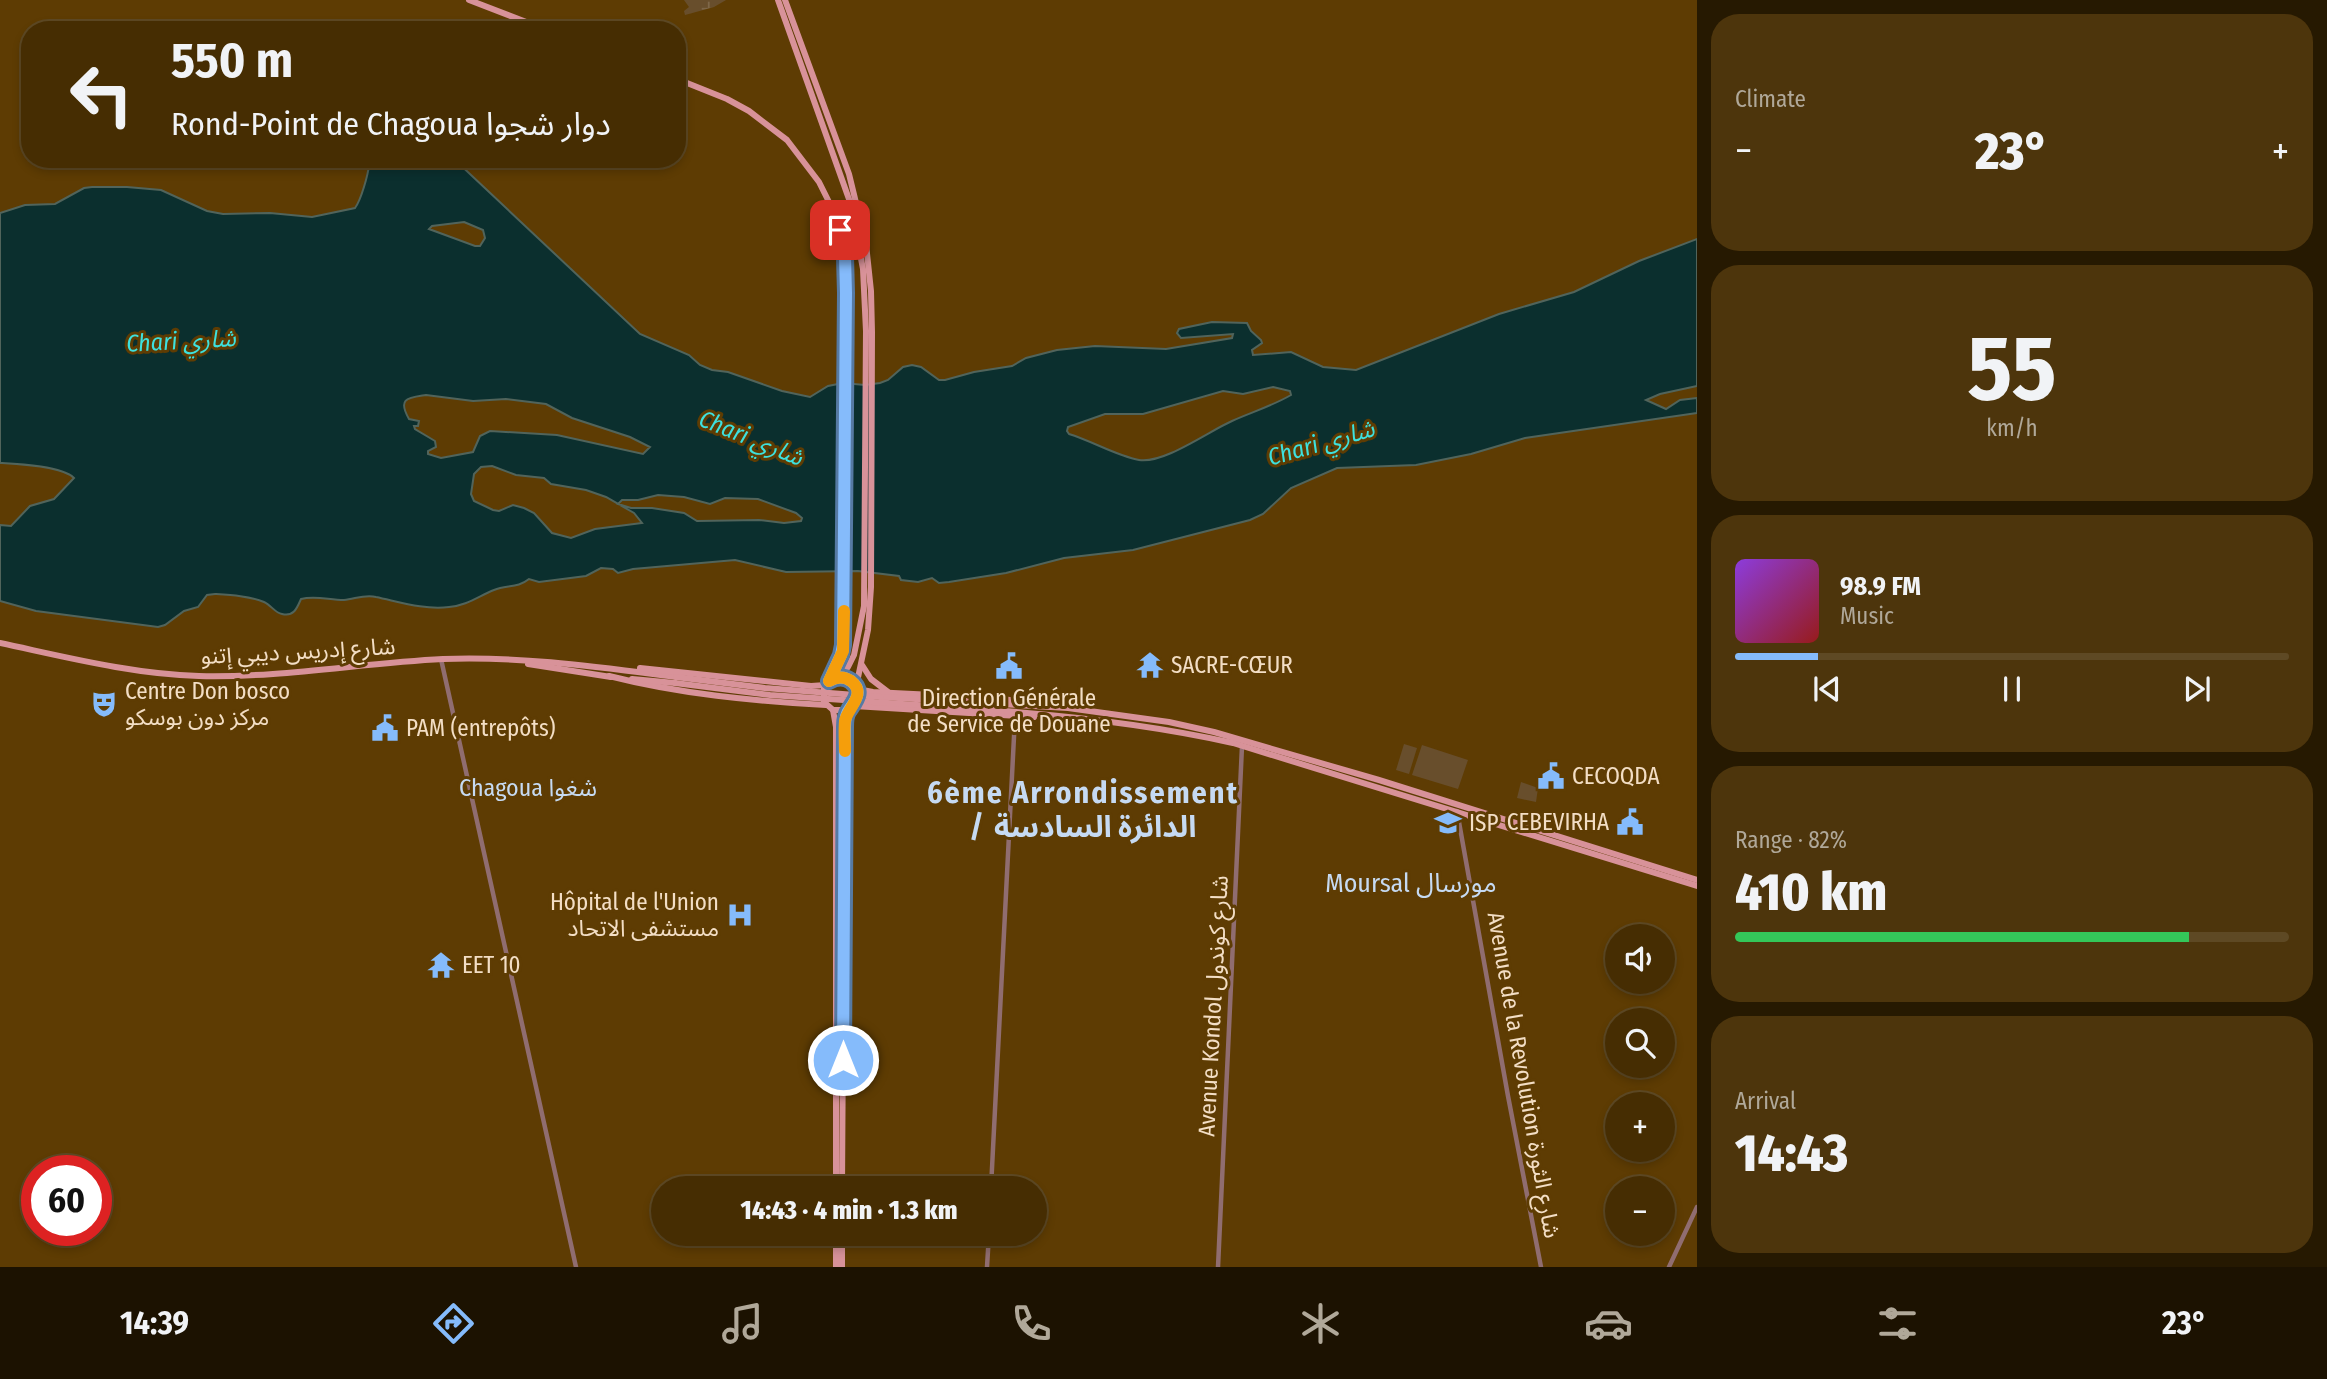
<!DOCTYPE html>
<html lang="en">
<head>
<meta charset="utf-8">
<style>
  :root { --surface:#462d02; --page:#4d350c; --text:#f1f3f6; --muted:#b0a899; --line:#5e4924; --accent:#85bbfb }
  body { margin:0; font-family:"Fira Sans Condensed","Noto Sans Arabic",sans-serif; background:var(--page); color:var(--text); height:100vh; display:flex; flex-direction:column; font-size:26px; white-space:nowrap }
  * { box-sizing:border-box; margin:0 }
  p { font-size:23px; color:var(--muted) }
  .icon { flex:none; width:38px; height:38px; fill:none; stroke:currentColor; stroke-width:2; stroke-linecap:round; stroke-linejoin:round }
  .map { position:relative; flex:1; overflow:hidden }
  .details { display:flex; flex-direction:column; gap:14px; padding:14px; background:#261901; width:630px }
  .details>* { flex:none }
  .hud { position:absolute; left:21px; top:21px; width:665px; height:147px; border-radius:28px; box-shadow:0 4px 10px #0003,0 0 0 2px var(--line); background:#462d02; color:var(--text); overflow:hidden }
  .buttons { position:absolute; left:1605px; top:924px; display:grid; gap:14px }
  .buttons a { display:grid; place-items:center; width:70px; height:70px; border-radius:50%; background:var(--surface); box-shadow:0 4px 10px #0003,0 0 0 2px var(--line); font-size:35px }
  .speed { position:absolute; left:21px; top:1155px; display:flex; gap:14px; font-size:35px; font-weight:700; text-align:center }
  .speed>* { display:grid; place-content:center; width:91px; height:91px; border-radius:50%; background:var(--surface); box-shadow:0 4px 10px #0003,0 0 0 2px var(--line); line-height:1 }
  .speed .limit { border:10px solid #d22; background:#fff; color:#111 }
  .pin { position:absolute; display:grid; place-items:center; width:60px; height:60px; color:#fff; margin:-30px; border-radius:14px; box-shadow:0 4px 10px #0006 }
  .me { position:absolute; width:77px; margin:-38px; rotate:0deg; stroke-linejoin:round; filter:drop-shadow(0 0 5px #0008) }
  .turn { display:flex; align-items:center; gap:24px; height:147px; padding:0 35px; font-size:32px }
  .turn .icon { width:91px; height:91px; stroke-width:2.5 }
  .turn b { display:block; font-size:49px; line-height:60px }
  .big { font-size:52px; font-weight:800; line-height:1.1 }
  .details .tile { flex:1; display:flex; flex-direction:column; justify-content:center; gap:10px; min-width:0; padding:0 24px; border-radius:28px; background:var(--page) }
  .details .dial { align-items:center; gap:0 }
  .dial b { font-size:91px; line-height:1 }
  .song { display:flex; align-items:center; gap:21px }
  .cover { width:84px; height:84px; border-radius:10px; background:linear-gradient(135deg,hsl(270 70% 55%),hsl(0 70% 35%)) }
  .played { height:7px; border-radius:4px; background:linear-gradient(90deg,var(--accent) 15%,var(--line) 15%) }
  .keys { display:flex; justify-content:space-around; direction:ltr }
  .heat { display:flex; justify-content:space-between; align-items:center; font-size:38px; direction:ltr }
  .charge { height:10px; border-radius:5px; background:linear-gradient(90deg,#34c759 82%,var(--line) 0) }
  .trip { position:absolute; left:651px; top:1176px; width:396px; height:70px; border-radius:35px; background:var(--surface); box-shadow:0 4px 10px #0003,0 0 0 2px var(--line); font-weight:800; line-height:70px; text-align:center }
  .tab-bar { display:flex; height:112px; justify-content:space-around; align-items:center; background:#1c1201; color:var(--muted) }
  .tab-bar .icon { width:49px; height:49px }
  .tab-bar .on { color:var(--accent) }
  .tab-bar b { font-size:32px; color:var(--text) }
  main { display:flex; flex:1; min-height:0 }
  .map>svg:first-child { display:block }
</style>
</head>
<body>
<main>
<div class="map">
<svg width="1697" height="1267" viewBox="0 0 1697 1267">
  <defs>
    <pattern id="wetland-marsh" width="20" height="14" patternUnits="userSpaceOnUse" patternTransform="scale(1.75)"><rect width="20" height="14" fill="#684e2c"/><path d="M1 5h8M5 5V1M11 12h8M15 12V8" fill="none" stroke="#7e6749"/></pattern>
  </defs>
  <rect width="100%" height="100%" fill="#5e3c03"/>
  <polygon fill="url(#wetland-marsh)" points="684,0 726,0 714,7 685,15 684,11 689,7"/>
  <g fill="#684e2c">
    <polygon points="1404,744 1417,748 1409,774 1396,770"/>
    <polygon points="1422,745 1468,760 1458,789 1412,775"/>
    <polygon points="1521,782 1538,788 1536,802 1517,798"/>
  </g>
  <path fill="#0b2f2e" stroke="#51645b" stroke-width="2" fill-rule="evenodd" d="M364,159H454L640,334L689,355L700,365L712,370L728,372L782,391L810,397L828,386L843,383L865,385L880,383L888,380L903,367L912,365L921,367L939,380H945L974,372L1012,366L1026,358L1057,350L1095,346L1166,349L1232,338L1233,334L1181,338L1177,333L1179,329L1212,322L1247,323L1251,331L1261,340L1262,343L1252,350L1253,355L1291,352L1323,367L1356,370L1499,314L1574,292L1639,261L1697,239V386L1660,394L1646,400L1666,409L1680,400L1697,398V413L1525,438L1471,454L1416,465L1337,468L1291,488L1263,514L1250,520L1133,550L1064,558L1006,573L949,582L939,583L932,578L918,582L901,580L899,576L858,571L786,572L735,560L633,569L618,573L613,569L601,568L586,576L539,582L529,579C518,588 507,585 494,590C479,596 466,606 449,607C424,610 400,602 376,597C365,594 355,599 344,600C329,600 315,595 301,599C297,608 294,617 282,614C275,613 271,605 264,602C249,596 231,595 215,594L207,595L198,607L184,611L165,625L158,627L36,611L0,601V525L11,526L30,506L54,499L74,478C62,466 18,464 0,463V213L25,205L55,204L84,188L92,187H127L161,190L207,211L223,214L270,213L312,217L355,208C361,200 368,175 369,165ZM464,222L483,230L485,238L480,246H475L429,229L432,226ZM1273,387L1290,391L1291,395C1272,406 1252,412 1232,421C1209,431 1164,464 1139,460C1117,456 1092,441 1069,434L1067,431L1068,427L1105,414H1143L1223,391L1243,394ZM426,395L473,401L506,399L546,404L572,418L630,437L650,447L643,454L557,435L490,431L480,436L473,452L441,458L428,454V451L436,447L435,441L415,429L414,426H418L419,421L409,419C397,398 408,398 426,395ZM492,466L516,475L544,478L551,484L586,490L606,497L634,513L642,523L595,529L571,538L552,533L534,513L524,508L513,505L499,511L493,510L474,501L471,494L474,474L481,467ZM658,495L684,497L710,504L725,498L758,499L796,513L802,518L801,521L784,523L759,520L697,521L684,513L652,508H631L618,504L622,500H638Z"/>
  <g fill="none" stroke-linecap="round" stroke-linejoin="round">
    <g stroke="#906d70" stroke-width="4.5">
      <polyline points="441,659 576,1267"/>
      <polyline points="1457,811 1508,1096 1541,1267"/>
      <polyline points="991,1188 1015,717"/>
      <polyline points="987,1267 989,1234"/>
      <polyline points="1218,1267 1242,746"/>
      <polyline points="1669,1267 1697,1207"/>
    </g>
    <g stroke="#d89299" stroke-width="6">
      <polyline points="469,0 547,30"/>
      <polyline points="778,0 850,202 863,269 866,331 864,606 854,655 848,667 839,677"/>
      <polyline points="785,0 849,174 866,244 871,291 872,332 871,587 868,630 856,687"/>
      <polyline points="677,79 727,99 749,111 787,140 819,182 830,204 843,243 846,293 845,586 843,651 829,681"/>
      <path d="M0,643C66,657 132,674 199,676C281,678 361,663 443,659C521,656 598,667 676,677"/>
      <polyline points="528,664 611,677"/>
      <polyline points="862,665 871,679 888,692"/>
      <polyline points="640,668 811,686 826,685"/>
      <path d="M609,676C680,694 753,701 826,705"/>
      <polyline points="632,679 675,683"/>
      <polyline points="857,689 873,692 994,698 1035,703"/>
      <polyline points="881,697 1068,708 1169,722 1214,732 1379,780 1697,880"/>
      <polyline points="854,706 1034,717"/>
      <polyline points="833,710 836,727 836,1188"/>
      <path d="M991,710C1073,716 1153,725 1233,743L1697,886"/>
      <path d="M842,1188L845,727C845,722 845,714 849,710C858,698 862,690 849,679H834L824,688V702L833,710H849"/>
      <polyline points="836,1267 836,1234"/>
      <polyline points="842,1267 842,1234"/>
    </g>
    <g stroke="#d89299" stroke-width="6">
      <polyline points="676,677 765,688 881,697"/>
      <polyline points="675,683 770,695 991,710"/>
    </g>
  </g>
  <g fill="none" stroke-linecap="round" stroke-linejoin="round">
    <defs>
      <path id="route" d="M840,230L845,257L846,293L843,645L841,655L829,681C836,677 844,676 851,681C864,691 855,701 849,710C845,715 845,722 845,727L843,1060"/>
    </defs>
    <use href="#route" stroke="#567aa3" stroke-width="18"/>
    <use href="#route" stroke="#85bbfb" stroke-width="12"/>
    <path stroke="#f59e0b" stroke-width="12" d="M844,611L843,651L829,681C836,677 844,676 851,681C868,694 847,708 845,721C844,731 845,741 845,751"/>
  </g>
  <defs>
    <symbol id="temple-bare" viewBox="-9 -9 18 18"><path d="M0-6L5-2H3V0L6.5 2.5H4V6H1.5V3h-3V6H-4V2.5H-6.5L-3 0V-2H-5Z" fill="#85bbfb" stroke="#5e3c03" stroke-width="2.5" paint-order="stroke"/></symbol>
    <symbol id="civic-bare" viewBox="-9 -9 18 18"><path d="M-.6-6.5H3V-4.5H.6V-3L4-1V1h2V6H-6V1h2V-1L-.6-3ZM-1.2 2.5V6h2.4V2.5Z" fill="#85bbfb" stroke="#5e3c03" stroke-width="2.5" paint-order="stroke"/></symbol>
    <symbol id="theatre-bare" viewBox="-9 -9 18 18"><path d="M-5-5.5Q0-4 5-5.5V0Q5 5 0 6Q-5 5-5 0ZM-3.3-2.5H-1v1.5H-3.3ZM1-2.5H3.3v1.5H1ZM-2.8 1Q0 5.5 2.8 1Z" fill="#85bbfb" stroke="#5e3c03" stroke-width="2.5" paint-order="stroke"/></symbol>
    <symbol id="university-bare" viewBox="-9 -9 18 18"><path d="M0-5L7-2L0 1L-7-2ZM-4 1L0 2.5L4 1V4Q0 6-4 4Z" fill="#85bbfb" stroke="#5e3c03" stroke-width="2.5" paint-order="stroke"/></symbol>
    <symbol id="hospital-bare" viewBox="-9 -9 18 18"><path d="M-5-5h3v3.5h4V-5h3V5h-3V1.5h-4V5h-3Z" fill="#85bbfb" stroke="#5e3c03" stroke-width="2.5" paint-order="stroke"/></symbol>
  </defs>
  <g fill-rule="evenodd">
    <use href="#temple-bare" x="1131" y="646" width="38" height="38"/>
    <use href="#civic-bare" x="990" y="647" width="38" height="38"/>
    <use href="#theatre-bare" x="85" y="685" width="38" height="38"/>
    <use href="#civic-bare" x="366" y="709" width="38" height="38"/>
    <use href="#civic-bare" x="1532" y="757" width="38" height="38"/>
    <use href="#civic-bare" x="1611" y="803" width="38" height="38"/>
    <use href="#university-bare" x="1429" y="804" width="38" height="38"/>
    <use href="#hospital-bare" x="721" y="896" width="38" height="38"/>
    <use href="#temple-bare" x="422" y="946" width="38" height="38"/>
  </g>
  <g text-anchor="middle" stroke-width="6" stroke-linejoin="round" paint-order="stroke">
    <g font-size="23" fill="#f3dec5" stroke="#5e3c03">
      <text transform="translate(298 651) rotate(-3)" y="8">شارع إدريس ديبي إتنو</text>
      <text transform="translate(1213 1006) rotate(-87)" y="8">Avenue Kondol شارع كوندول</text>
      <text transform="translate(1524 1075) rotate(80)" y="8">Avenue de la Revolution شارع الثورة</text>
    </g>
    <g font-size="23" fill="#f3dec5" stroke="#5e3c03" text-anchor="start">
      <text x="1171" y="673">SACRE-CŒUR</text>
      <text x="125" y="699">Centre Don bosco<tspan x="125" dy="26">مركز دون بوسكو</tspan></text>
      <text x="1009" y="706" text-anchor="middle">Direction Générale<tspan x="1009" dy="26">de Service de Douane</tspan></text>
      <text x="406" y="736">PAM (entrepôts)</text>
      <text x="1572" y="784">CECOQDA</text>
      <text x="1609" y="830" text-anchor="end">CEBEVIRHA</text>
      <text x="1469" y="831">ISP</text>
      <text x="719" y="910" text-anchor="end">Hôpital de l'Union<tspan x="719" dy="26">مستشفى الاتحاد</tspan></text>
      <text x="462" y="973">EET 10</text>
    </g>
    <g font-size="24" font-style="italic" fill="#3de1de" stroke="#5e3c03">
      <text transform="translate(181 341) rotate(-3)" y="8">Chari شاري</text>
      <text transform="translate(751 438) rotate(22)" y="8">Chari شاري</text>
      <text transform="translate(1321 443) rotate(-16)" y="8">Chari شاري</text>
    </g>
    <g font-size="24" fill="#c6daf2" stroke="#5e3c03">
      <text x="528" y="796">Chagoua شغوا</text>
    </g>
    <g font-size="26" fill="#c6daf2" stroke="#5e3c03">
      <text x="1411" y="892">Moursal مورسال</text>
    </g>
    <g font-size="30" font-weight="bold" letter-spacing="2" fill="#c6daf2" stroke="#5e3c03">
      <text x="1083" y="803">6ème Arrondissement<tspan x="1083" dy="34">/ الدائرة السادسة</tspan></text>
    </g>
  </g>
</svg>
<div class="buttons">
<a><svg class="icon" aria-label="sound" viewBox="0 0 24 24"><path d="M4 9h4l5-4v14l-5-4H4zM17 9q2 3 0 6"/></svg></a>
<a><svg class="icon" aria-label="search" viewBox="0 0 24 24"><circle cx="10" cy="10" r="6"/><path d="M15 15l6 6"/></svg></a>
<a>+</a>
<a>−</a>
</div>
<div class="speed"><div class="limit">60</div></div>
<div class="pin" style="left:840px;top:230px;background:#d93025"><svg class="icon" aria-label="arrive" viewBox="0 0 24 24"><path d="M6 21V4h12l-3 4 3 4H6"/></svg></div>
<svg class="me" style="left:843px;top:1060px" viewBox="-20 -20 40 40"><circle r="17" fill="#85bbfb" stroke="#fff" stroke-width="3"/><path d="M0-11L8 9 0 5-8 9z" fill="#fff"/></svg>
<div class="trip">14:43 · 4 min · 1.3 km</div>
<div class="hud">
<div class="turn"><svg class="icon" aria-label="left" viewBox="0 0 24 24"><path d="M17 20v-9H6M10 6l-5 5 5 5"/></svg><div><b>550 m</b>Rond-Point de Chagoua دوار شجوا</div></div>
</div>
</div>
<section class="details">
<div class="tile"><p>Climate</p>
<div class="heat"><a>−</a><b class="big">23°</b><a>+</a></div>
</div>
<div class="tile dial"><b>55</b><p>km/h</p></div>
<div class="tile">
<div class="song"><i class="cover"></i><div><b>98.9 FM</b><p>Music</p></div></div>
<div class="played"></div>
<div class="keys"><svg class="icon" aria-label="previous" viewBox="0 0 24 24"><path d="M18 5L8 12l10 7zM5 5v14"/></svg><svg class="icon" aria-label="pause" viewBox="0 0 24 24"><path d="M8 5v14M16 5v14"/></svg><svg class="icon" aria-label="next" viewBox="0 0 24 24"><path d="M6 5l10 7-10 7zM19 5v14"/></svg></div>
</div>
<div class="tile"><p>Range · 82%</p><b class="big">410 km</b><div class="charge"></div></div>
<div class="tile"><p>Arrival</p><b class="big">14:43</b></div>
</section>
</main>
<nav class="tab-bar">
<b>14:39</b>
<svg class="icon on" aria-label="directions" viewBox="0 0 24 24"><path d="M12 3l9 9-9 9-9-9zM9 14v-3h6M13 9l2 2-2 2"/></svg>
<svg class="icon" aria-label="music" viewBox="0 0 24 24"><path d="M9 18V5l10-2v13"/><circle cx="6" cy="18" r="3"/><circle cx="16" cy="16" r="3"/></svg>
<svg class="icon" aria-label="phone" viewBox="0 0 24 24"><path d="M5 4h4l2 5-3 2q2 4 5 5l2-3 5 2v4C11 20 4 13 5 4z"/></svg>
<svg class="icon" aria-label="climate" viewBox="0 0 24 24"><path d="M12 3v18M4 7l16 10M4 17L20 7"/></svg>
<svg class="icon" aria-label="car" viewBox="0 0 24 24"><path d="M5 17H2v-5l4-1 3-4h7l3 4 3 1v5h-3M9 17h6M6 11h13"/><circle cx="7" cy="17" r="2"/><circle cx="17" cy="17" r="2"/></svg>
<svg class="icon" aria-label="filters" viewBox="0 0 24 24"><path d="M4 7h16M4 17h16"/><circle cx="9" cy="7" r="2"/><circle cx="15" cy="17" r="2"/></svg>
<b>23°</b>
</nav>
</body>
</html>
